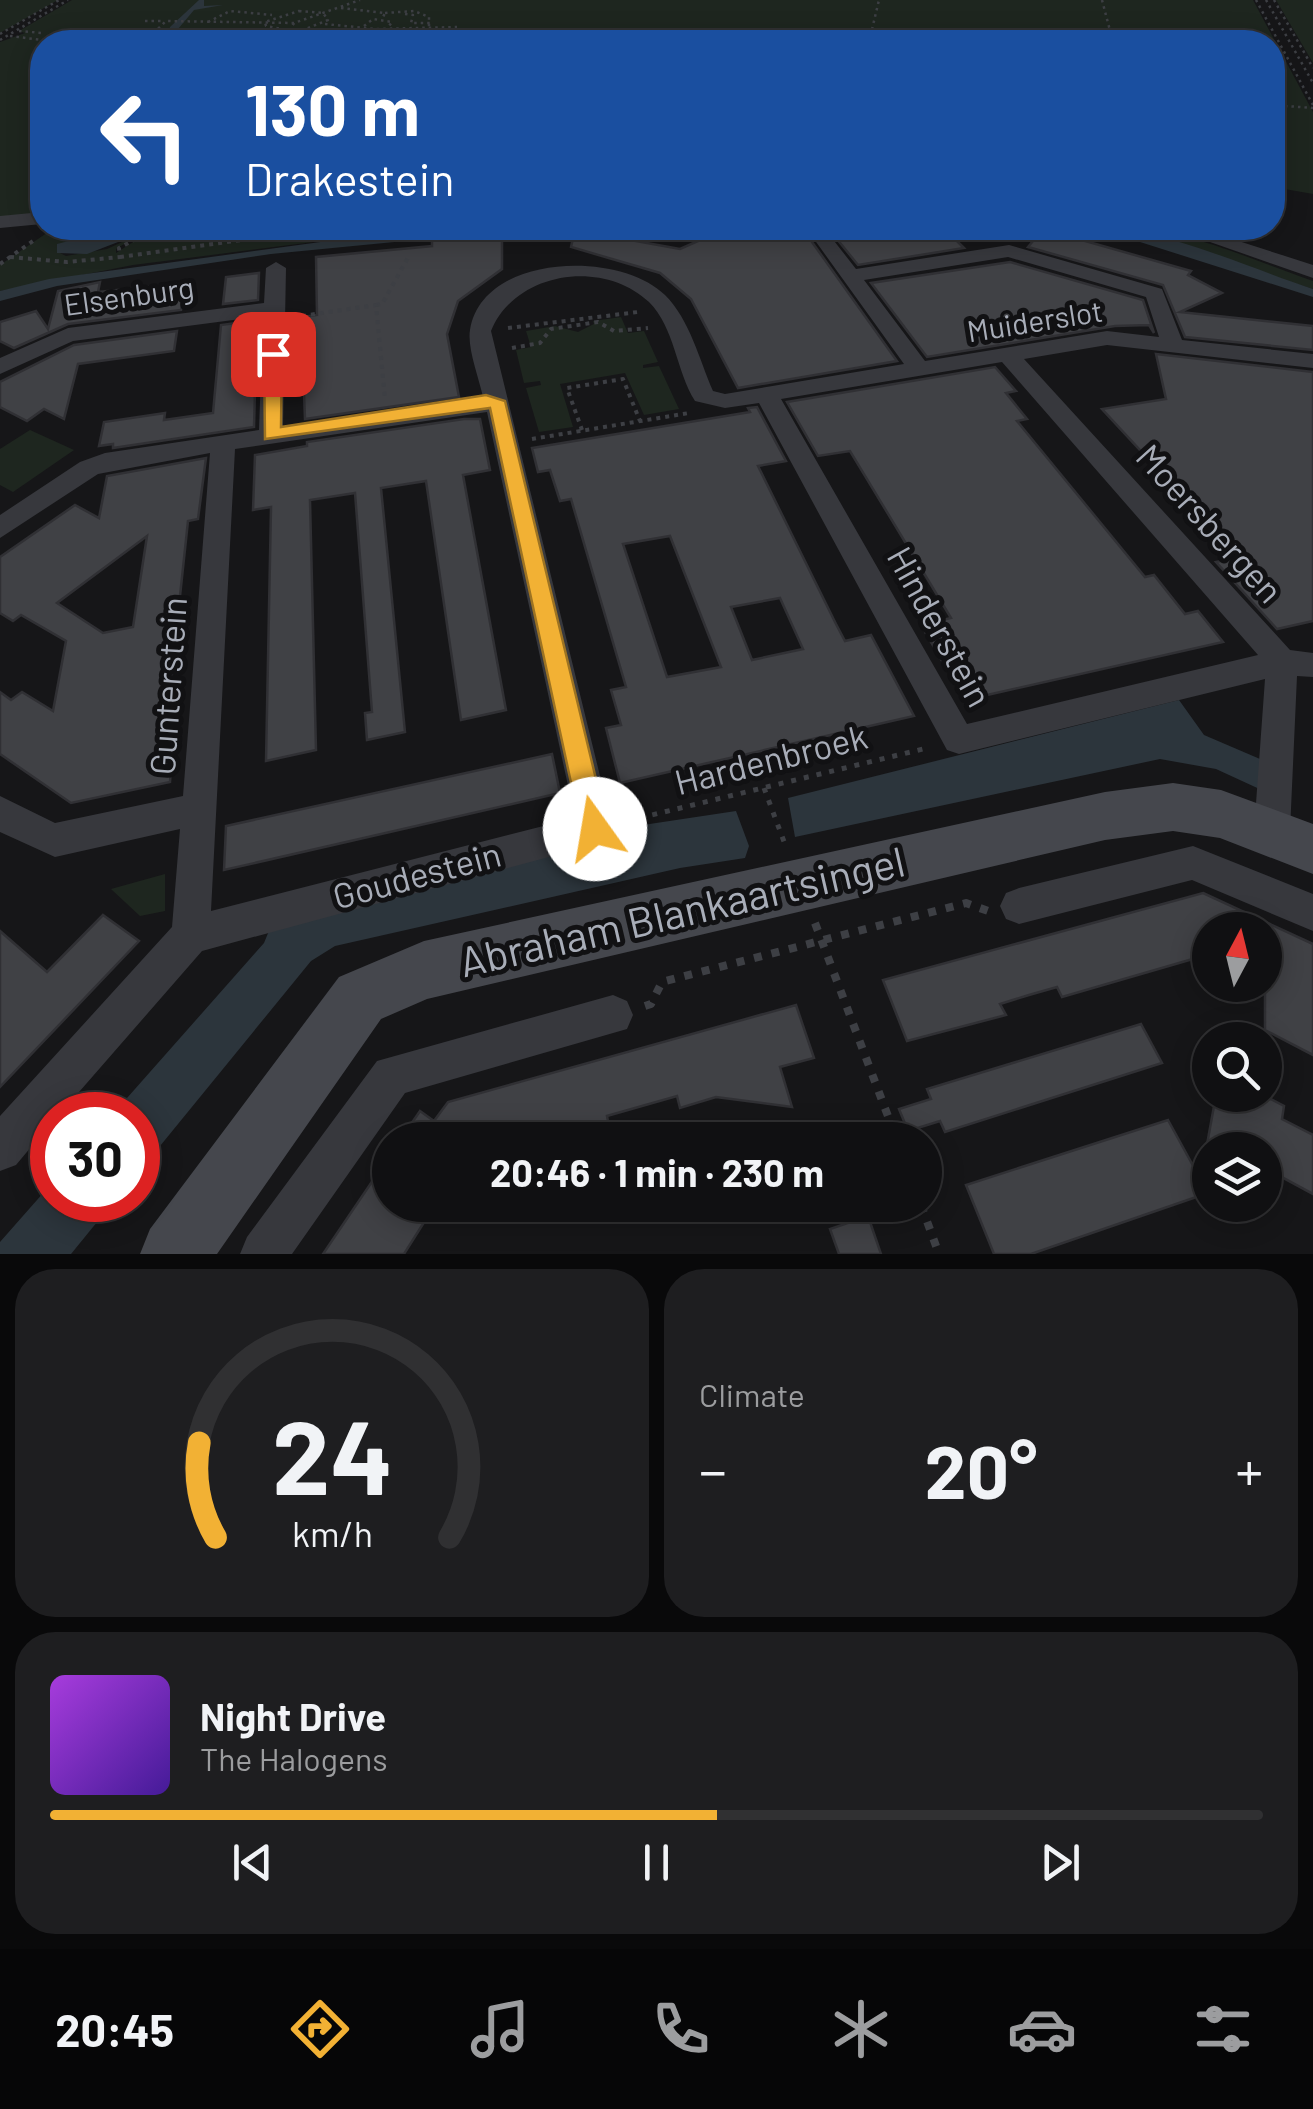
<!DOCTYPE html>
<html lang="en">
<head>
<meta charset="utf-8">
<style>
  :root { --surface:#101012; --page:#1e1e20; --text:#f1f3f6; --muted:#9c9d9f; --line:#303032; --accent:#f2b134 }
  body { margin:0; font-family:Barlow,sans-serif; background:var(--page); color:var(--text); height:100vh; display:flex; flex-direction:column; font-size:38px; white-space:nowrap }
  * { box-sizing:border-box; margin:0 }
  p { font-size:32px; color:var(--muted) }
  .icon { flex:none; width:55px; height:55px; fill:none; stroke:currentColor; stroke-width:2; stroke-linecap:round; stroke-linejoin:round }
  .map { position:relative; height:1254px; overflow:hidden }
  .panel { display:flex; flex-direction:column; gap:15px; padding:15px; background:#09090a; flex:1 }
  .panel>* { flex:none }
  .hud { position:absolute; left:30px; top:30px; width:1255px; height:210px; border-radius:40px; box-shadow:0 5px 25px #0003,0 0 0 2px var(--line); background:#1a4fa0; color:#fff; overflow:hidden }
  .needle { width:65px; rotate:7deg }
  .fabs { position:absolute; left:1192px; top:912px; display:grid; gap:20px }
  .fabs a { display:grid; place-items:center; width:90px; height:90px; border-radius:50%; background:var(--surface); box-shadow:0 5px 25px #0003,0 0 0 2px var(--line); font-size:50px }
  .speed { position:absolute; left:30px; top:1092px; display:flex; gap:20px; font-size:50px; font-weight:700; text-align:center }
  .speed>* { display:grid; place-content:center; width:130px; height:130px; border-radius:50%; background:var(--surface); box-shadow:0 5px 25px #0003,0 0 0 2px var(--line); line-height:1 }
  .speed .limit { border:15px solid #d22; background:#fff; color:#111 }
  .pin { position:absolute; display:grid; place-items:center; width:85px; height:85px; color:#fff; margin:-42px; border-radius:20px; box-shadow:0 5px 15px #0006 }
  .me { position:absolute; width:110px; margin:-55px; rotate:347deg; stroke-linejoin:round; filter:drop-shadow(0 0 8px #0008) }
  .turn { display:flex; align-items:center; gap:35px; height:210px; padding:0 50px; font-size:45px }
  .turn .icon { width:130px; height:130px; stroke-width:2.5 }
  .turn b { display:block; font-size:70px; line-height:85px }
  .big { font-size:75px; font-weight:700; line-height:1.1 }
  .panel .tile { flex:1; display:flex; flex-direction:column; justify-content:center; gap:15px; min-width:0; padding:0 35px; border-radius:40px; background:var(--page) }
  .panel .dial { align-items:center; gap:0 }
  .dial svg { height:260px; overflow:visible; fill:none; stroke:var(--line); stroke-width:7; stroke-linecap:round; text-anchor:middle }
  .dial text { fill:var(--text); stroke:none }
  .song { display:flex; align-items:center; gap:30px }
  .cover { width:120px; height:120px; border-radius:15px; background:linear-gradient(135deg,hsl(280 70% 55%),hsl(260 70% 35%)) }
  .played { height:10px; border-radius:5px; background:linear-gradient(90deg,var(--accent) 55%,var(--line) 55%) }
  .keys { display:flex; justify-content:space-around; direction:ltr }
  .heat { display:flex; justify-content:space-between; align-items:center; font-size:55px; direction:ltr }
  .panel .tiles { flex:1; display:grid; gap:15px; grid-template-columns:1fr 1fr }
  .tile:last-child { grid-column:span 2 }
  .trip { position:absolute; left:372px; top:1122px; width:570px; height:100px; border-radius:50px; background:var(--surface); box-shadow:0 5px 25px #0003,0 0 0 2px var(--line); font-weight:700; line-height:100px; text-align:center }
  .dock { display:flex; height:160px; justify-content:space-around; align-items:center; background:#060607; color:var(--muted) }
  .dock .icon { width:70px; height:70px }
  .dock .active { color:var(--accent) }
  .dock b { font-size:45px; color:var(--text) }
  .map>svg:first-child { display:block }
</style>
</head>
<body>
<div class="map">
<svg width="1313" height="1254" viewBox="0 0 1313 1254">
  <rect width="100%" height="100%" fill="#161618"/>
  <g fill="#1e261f">
    <polygon points="0,0 58,0 0,33"/>
    <polygon points="72,0 1253,0 1313,112 1313,194 1273,187 1272,42 42,42 42,214 0,219 0,42 25,33 19,31"/>
    <polygon points="1276,0 1313,0 1313,63"/>
    <polygon points="54,228 119,228 72,237 60,253 66,256 107,249 144,232 116,249 116,253 147,233 178,239 266,228 424,228 133,265 0,291 0,265"/>
    <path d="M1119,228C1185,227 1251,260 1313,281V289Z"/>
    <polygon points="621,317 628,333 644,331 658,362 643,365 643,368 659,366 679,409 644,415 625,373 560,384 573,427 539,432 526,388 541,385 540,381 524,383 516,350 531,347 526,331 555,326 578,332 594,324 593,321"/>
    <polygon points="30,430 74,450 13,492 0,485 0,449"/>
    <polygon points="165,874 165,911 140,916 111,889"/>
  </g>
  <g fill="#2c353c">
    <path d="M199,0H204V6L223,5L194,10L178,29C197,40 225,27 247,35L249,42H170L181,37L169,31L170,27Z"/>
    <polygon points="119,228 166,228 191,234 266,228 178,239 144,232 87,254 57,253 57,244"/>
    <polygon points="424,228 537,228 271,254 57,286 0,301 0,291 49,279"/>
    <path d="M1096,228C1162,227 1249,268 1313,289V297Z"/>
    <polygon points="1179,700 1204,735 1267,762 1266,792 1216,769 1160,759 795,837 788,798"/>
    <polygon points="736,811 749,846 745,858 680,868 335,946 311,961 138,1173 138,1115 112,1115 264,943 273,921 607,839 623,828"/>
    <polygon points="52,1183 52,1200 115,1200 71,1254 0,1254 0,1242"/>
  </g>
  <g fill="#404145" stroke="#303034" stroke-width="2.5" fill-rule="evenodd">
    <polygon points="743,228 802,228 897,361 738,388 691,299 660,273 571,247 575,230 680,249 723,230"/>
    <polygon points="828,228 858,228 863,235 879,233 885,240 948,232 964,248 858,265"/>
    <polygon points="1043,229 1191,271 1188,275 1222,293 1180,312 1313,326 1313,350 1185,337 1163,285 1028,247"/>
    <polygon points="502,232 502,269 458,301 447,334 459,397 305,419 301,317 317,315 316,257 432,246 432,236"/>
    <polygon points="1010,262 1143,300 1154,333 1149,325 1115,326 927,357 871,283"/>
    <polygon points="259,273 258,300 223,304 226,277"/>
    <polygon points="100,282 98,292 185,283 181,310 68,324 14,348 0,341 0,322 36,311 48,329 58,291"/>
    <polygon points="257,320 254,427 113,448 113,444 99,446 104,422 165,413 164,420 213,413 221,325"/>
    <polygon points="177,331 174,351 78,364 64,419 44,409 27,421 0,407 0,382 74,345"/>
    <polygon points="1156,354 1313,372 1313,621 1277,629 1216,562 1239,557 1102,409 1166,399"/>
    <polygon points="995,367 1016,391 1006,393 1027,419 1017,421 1145,577 1154,575 1185,614 1198,611 1223,642 965,700 921,625 951,618 850,451 818,456 787,402"/>
    <path d="M757,407L786,461L758,466L836,624L845,641L871,635L914,716L620,783L606,728L621,725L611,690L626,687L571,499L560,501L550,470L538,472L532,448L750,412L748,408ZM670,536L721,667L667,677L623,544ZM780,598L803,649L752,660L731,607Z"/>
    <polygon points="464,419 480,419 490,470 463,475 506,710 461,720 426,481 381,488 405,732 367,740 365,713 372,712 355,493 310,500 316,750 266,761 271,507 253,510 255,455 307,446 307,442"/>
    <path d="M206,458L198,519L188,521L170,690L165,691L160,745L173,742L170,782L71,803L0,754V692L11,700L22,692L53,711L66,641L21,615L13,621L0,613V557L75,505L99,518L107,476ZM147,536L133,627L103,633L57,603Z"/>
    <polygon points="552,754 560,793 224,870 226,826"/>
    <polygon points="1203,893 1313,944 1313,1055 1265,1030 1265,930 1210,930 1210,954 1062,997 1057,987 1029,995 1000,1004 1006,1015 907,1041 883,980"/>
    <polygon points="103,915 139,941 0,1087 0,931 47,972"/>
    <polygon points="796,1005 814,1058 780,1067 792,1107 716,1097 680,1108 677,1096 607,1116 609,1127 560,1140 400,1140 420,1111 434,1121 448,1102"/>
    <polygon points="1141,1024 1162,1063 945,1132 940,1121 908,1131 899,1109 931,1099 927,1089"/>
    <polygon points="1216,1095 1263,1095 1284,1106 1282,1119 1313,1135 1313,1194 1265,1168 1265,1150 1206,1150"/>
    <polygon points="1168,1120 1208,1193 1031,1254 994,1254 966,1185"/>
    <polygon points="390,1155 390,1205 435,1205 404,1254 323,1254"/>
    <polygon points="868,1216 881,1254 839,1254 830,1229"/>
  </g>
  <g fill="none" stroke-linecap="round" stroke-linejoin="round">
    <g stroke="#3d3f44" stroke-width="2.5" stroke-dasharray="2.5 4" stroke-linecap="butt">
      <polyline points="1102,0 1113,42"/>
      <polyline points="1256,0 1313,105"/>
      <polyline points="1266,0 1313,83"/>
      <polyline points="1274,0 1313,68"/>
      <polyline points="341,8 385,13 382,19"/>
      <polygon points="299,11 323,13 328,20 298,32 266,26 265,22"/>
      <polyline points="385,13 414,11 429,17 429,28"/>
      <polyline points="405,14 413,15 411,23 430,23"/>
      <polyline points="145,21 163,21"/>
      <polyline points="208,22 230,11 272,15"/>
      <polyline points="325,24 376,29 457,27"/>
      <polyline points="364,26 373,19 392,22 389,26"/>
      <polyline points="19,31 42,33"/>
      <polyline points="0,34 59,0"/>
      <polyline points="10,36 58,42"/>
      <polyline points="0,40 68,0"/>
      <polyline points="488,41 502,37 524,42"/>
      <polyline points="144,42 166,21 294,23 360,0"/>
      <polyline points="283,42 294,23"/>
      <polyline points="455,42 461,36"/>
      <polyline points="869,42 879,0"/>
      <polyline points="1272,105 1313,108"/>
    </g>
    <g stroke="#3d3f44" stroke-width="4" stroke-dasharray="4 5" stroke-linecap="butt">
      <polyline points="10,257 67,262 120,257 119,248 156,228"/>
      <polyline points="120,257 327,228"/>
      <polyline points="0,264 33,241"/>
      <polyline points="376,305 382,304 409,256"/>
      <polyline points="302,316 376,305 385,399"/>
      <polyline points="508,328 638,312"/>
      <polyline points="512,348 540,343 551,329 598,322 614,331 648,328"/>
      <polyline points="582,430 567,388 623,379 640,421"/>
      <polyline points="532,439 689,413"/>
    </g>
    <g stroke="#3d3f44" stroke-width="5" stroke-dasharray="5 8" stroke-linecap="butt">
      <polyline points="764,788 786,847"/>
      <polyline points="627,821 927,748"/>
    </g>
    <g stroke="#3d3f44" stroke-width="8" stroke-dasharray="8 10" stroke-linecap="butt">
      <polyline points="815,923 897,1140"/>
      <polyline points="645,1006 651,1004 662,982 966,903 988,911"/>
      <polyline points="921,1205 939,1254"/>
    </g>
    <g fill="#37383d" fill-rule="evenodd">
      <polygon points="42,212 42,224 0,228 0,216"/>
      <path d="M806,228H824L856,269L1009,245L1162,289L1182,340L1313,354V368L1107,345L1024,359L1290,650L1313,653V677L1297,676L1290,831L1285,843L1272,847L1259,843L1254,831L1265,679L959,754L947,750L759,403L725,408L695,401C676,371 675,328 649,302C602,258 515,272 491,331L613,829L608,841L202,951L59,1115H52V1122L16,1165L0,1171V1116L172,927L180,829L55,857L0,832V796L55,823L183,796L210,453L98,474L0,538V515L80,462L105,453L259,430L263,316L73,341L0,374V358L68,328L264,303L266,268L276,262L286,268L283,426L483,397C479,378 467,348 470,330C482,253 620,250 665,295C690,320 699,359 713,391L725,394L904,364ZM1008,257L1146,297L1159,337L1107,331L925,361L864,280ZM1002,362L1258,655L967,724L781,399ZM487,412L575,818L211,911L235,449Z"/>
      <polygon points="1170,228 1198,228 1313,265 1313,278"/>
      <polygon points="1193,846 1313,894 1313,931 1192,880 1019,924 1006,919 1000,906 1006,893 1019,888"/>
      <polygon points="613,995 627,1001 633,1015 627,1029 405,1093 292,1254 240,1254 247,1237 377,1061"/>
    </g>
    <polygon fill="#45474d" fill-rule="evenodd" points="1173,783 1221,790 1313,824 1313,874 1220,838 1173,831 1105,840 427,999 381,1019 217,1254 140,1254 150,1229 339,977 424,941 1105,792"/>
  </g>
  <polygon fill="#f2b134" stroke="#9d7322" stroke-width="2.5" points="273,349 282,354 281,427 486,395 505,401 608,829 604,838 595,842 585,838 581,829 490,408 265,439 264,354"/>
  <g text-anchor="middle" stroke-width="10" stroke-linejoin="round" paint-order="stroke">
    <g font-size="30" fill="#a8adb8" stroke="#111113">
      <text transform="translate(129 297) rotate(-8)" y="10">Elsenburg</text>
      <text transform="translate(1035 322) rotate(-9)" y="10">Muiderslot</text>
    </g>
    <g font-size="35" fill="#a8adb8" stroke="#111113">
      <text transform="translate(1209 524) rotate(48)" y="12">Moersbergen</text>
      <text transform="translate(939 627) rotate(61)" y="12">Hinderstein</text>
      <text transform="translate(169 686) rotate(-86)" y="12">Gunterstein</text>
      <text transform="translate(771 760) rotate(-14)" y="12">Hardenbroek</text>
      <text transform="translate(417 876) rotate(-15)" y="12">Goudestein</text>
    </g>
    <g font-size="42" fill="#a8adb8" stroke="#111113">
      <text transform="translate(682 912) rotate(-13)" y="15">Abraham Blankaartsingel</text>
    </g>
  </g>
</svg>
<div class="fabs">
<a><svg class="needle" viewBox="-14 -14 28 28"><path d="M0-13l5 13h-10z" fill="#e53935"/><path d="M0 13l5-13h-10z" fill="#9c9d9f"/></svg></a>
<a><svg class="icon" aria-label="search" viewBox="0 0 24 24"><circle cx="10" cy="10" r="6"/><path d="M15 15l6 6"/></svg></a>
<a><svg class="icon" aria-label="layers" viewBox="0 0 24 24"><path d="M12 4l9 5-9 5-9-5zM3 14l9 5 9-5"/></svg></a>
</div>
<div class="speed"><div class="limit">30</div></div>
<div class="pin" style="left:273px;top:354px;background:#d93025"><svg class="icon" aria-label="arrive" viewBox="0 0 24 24"><path d="M6 21V4h12l-3 4 3 4H6"/></svg></div>
<svg class="me" style="left:595px;top:829px" viewBox="-20 -20 40 40"><circle r="19" fill="#fff"/><path d="M0-13L10 11 0 6-10 11z" fill="#f2b134"/></svg>
<div class="trip">20:46 · 1 min · 230 m</div>
<div class="hud">
<div class="turn"><svg class="icon" aria-label="left" viewBox="0 0 24 24"><path d="M17 20v-9H6M10 6l-5 5 5 5"/></svg><div><b>130 m</b>Drakestein</div></div>
</div>
</div>
<section class="panel">
<div class="tiles">
<div class="tile dial"><svg viewBox="0 0 100 80">
<path d="M14 69A42 42 0 1 1 86 69"/>
<path d="M14 69A42 42 0 0 1 9 40" stroke="#f2b134"/>
<text x="50" y="56" font-size="32" font-weight="700">24</text>
<text x="50" y="72" font-size="11">km/h</text>
</svg></div>
<div class="tile"><p>Climate</p>
<div class="heat"><a>−</a><b class="big">20°</b><a>+</a></div>
</div>
<div class="tile">
<div class="song"><i class="cover"></i><div><b>Night Drive</b><p>The Halogens</p></div></div>
<div class="played"></div>
<div class="keys"><svg class="icon" aria-label="previous" viewBox="0 0 24 24"><path d="M18 5L8 12l10 7zM5 5v14"/></svg><svg class="icon" aria-label="pause" viewBox="0 0 24 24"><path d="M8 5v14M16 5v14"/></svg><svg class="icon" aria-label="next" viewBox="0 0 24 24"><path d="M6 5l10 7-10 7zM19 5v14"/></svg></div>
</div>
</div>
</section>
<nav class="dock">
<b>20:45</b>
<svg class="icon active" aria-label="directions" viewBox="0 0 24 24"><path d="M12 3l9 9-9 9-9-9zM9 14v-3h6M13 9l2 2-2 2"/></svg>
<svg class="icon" aria-label="music" viewBox="0 0 24 24"><path d="M9 18V5l10-2v13"/><circle cx="6" cy="18" r="3"/><circle cx="16" cy="16" r="3"/></svg>
<svg class="icon" aria-label="phone" viewBox="0 0 24 24"><path d="M5 4h4l2 5-3 2q2 4 5 5l2-3 5 2v4C11 20 4 13 5 4z"/></svg>
<svg class="icon" aria-label="climate" viewBox="0 0 24 24"><path d="M12 3v18M4 7l16 10M4 17L20 7"/></svg>
<svg class="icon" aria-label="car" viewBox="0 0 24 24"><path d="M5 17H2v-5l4-1 3-4h7l3 4 3 1v5h-3M9 17h6M6 11h13"/><circle cx="7" cy="17" r="2"/><circle cx="17" cy="17" r="2"/></svg>
<svg class="icon" aria-label="filters" viewBox="0 0 24 24"><path d="M4 7h16M4 17h16"/><circle cx="9" cy="7" r="2"/><circle cx="15" cy="17" r="2"/></svg>
</nav>
</body>
</html>
